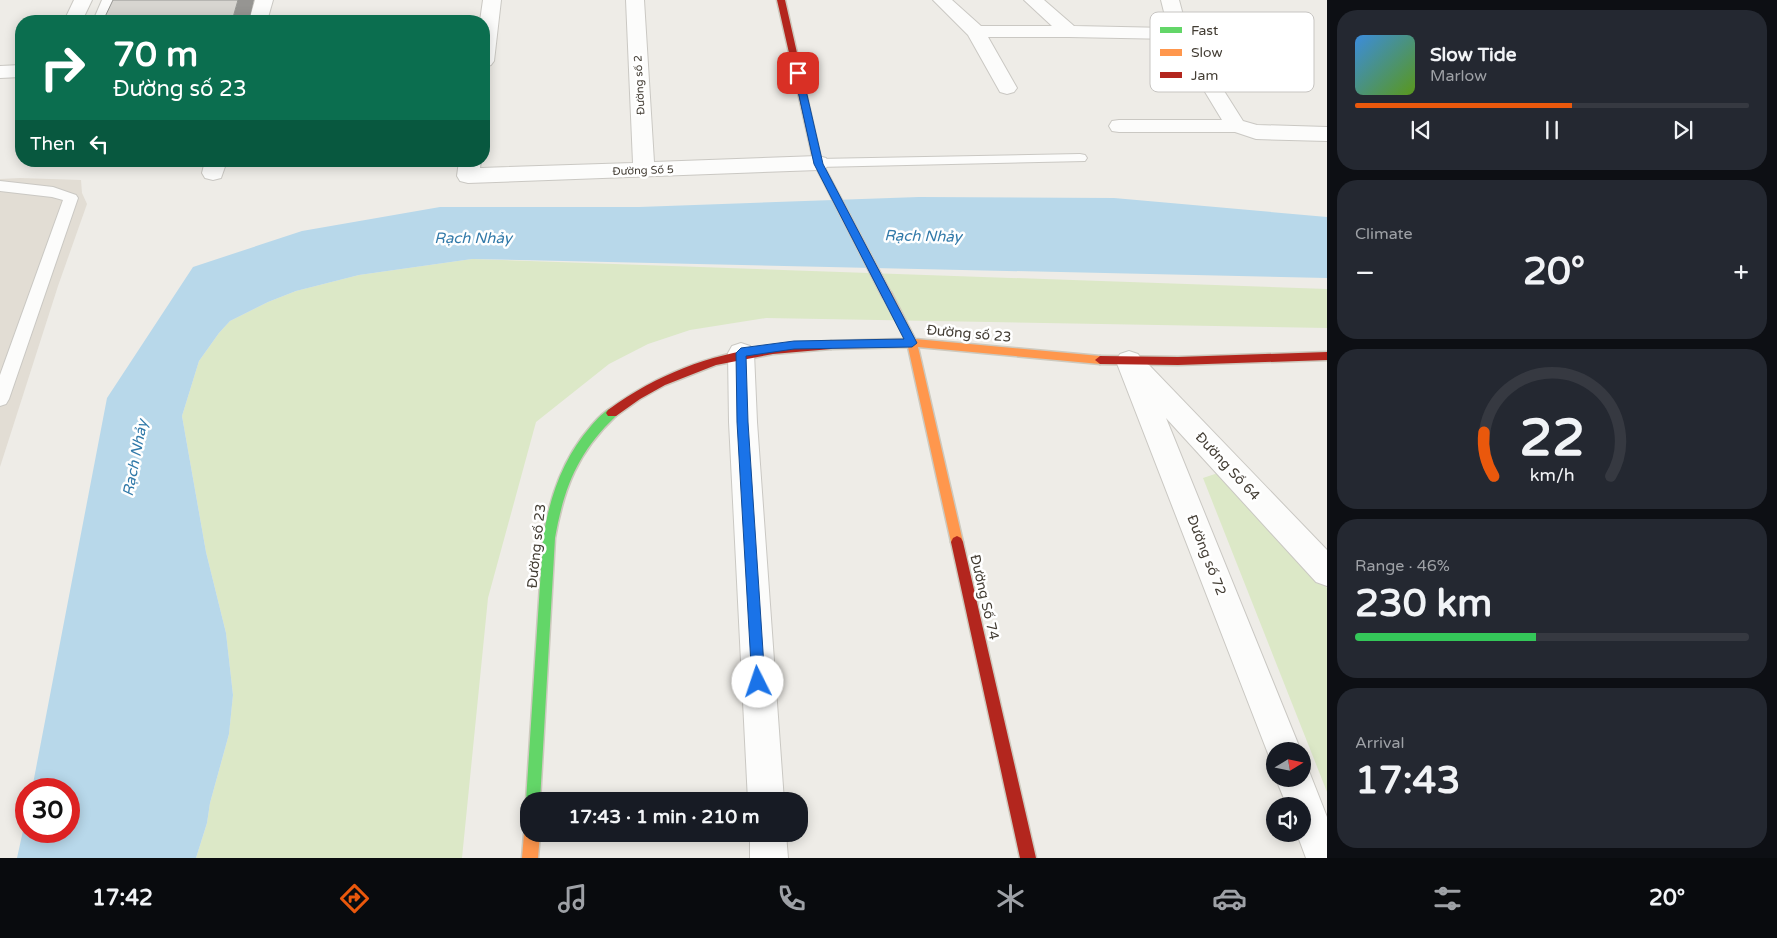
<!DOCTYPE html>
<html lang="en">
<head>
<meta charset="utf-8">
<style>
  :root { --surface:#171b24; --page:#242831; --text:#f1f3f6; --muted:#9ea1a6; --line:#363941; --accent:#ea580c }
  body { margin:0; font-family:"Varela Round",sans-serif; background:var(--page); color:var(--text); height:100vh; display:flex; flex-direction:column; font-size:19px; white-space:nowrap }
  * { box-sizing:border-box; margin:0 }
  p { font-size:16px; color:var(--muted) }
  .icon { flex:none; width:28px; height:28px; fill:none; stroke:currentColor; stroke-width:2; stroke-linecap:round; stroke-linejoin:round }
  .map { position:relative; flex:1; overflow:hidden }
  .panel { display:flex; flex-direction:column; gap:10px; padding:10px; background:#0d0f14; width:450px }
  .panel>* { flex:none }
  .hud { position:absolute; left:15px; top:15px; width:475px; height:152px; border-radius:20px; box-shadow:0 2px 12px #0003; background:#0b6e4f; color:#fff; overflow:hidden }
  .needle { width:32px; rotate:80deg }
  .controls { position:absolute; left:1266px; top:742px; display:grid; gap:10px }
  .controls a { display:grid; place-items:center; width:45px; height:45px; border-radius:50%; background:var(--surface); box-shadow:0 2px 12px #0003; font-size:25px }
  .speed { position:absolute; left:15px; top:778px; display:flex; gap:10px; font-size:25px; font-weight:700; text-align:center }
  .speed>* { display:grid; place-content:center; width:65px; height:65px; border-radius:50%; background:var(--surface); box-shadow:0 2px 12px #0003; line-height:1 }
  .speed .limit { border:8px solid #d22; background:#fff; color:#111 }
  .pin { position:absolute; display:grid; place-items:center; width:42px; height:42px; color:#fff; margin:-21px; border-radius:10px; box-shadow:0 2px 8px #0006 }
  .me { position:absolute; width:55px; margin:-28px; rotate:356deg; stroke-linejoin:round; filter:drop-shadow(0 0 4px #0008) }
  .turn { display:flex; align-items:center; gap:18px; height:105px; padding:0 15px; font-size:22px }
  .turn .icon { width:65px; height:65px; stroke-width:2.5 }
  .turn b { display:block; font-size:35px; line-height:42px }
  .then { display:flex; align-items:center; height:48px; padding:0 15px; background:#0003; gap:10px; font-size:19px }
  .big { font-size:38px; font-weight:700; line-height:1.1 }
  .panel .tile { flex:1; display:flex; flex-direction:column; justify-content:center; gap:8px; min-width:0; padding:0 18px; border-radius:20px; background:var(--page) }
  .panel .dial { align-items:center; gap:0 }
  .dial svg { height:130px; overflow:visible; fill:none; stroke:var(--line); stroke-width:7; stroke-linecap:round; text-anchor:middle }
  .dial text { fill:var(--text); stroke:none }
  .song { display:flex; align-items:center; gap:15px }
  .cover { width:60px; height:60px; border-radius:8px; background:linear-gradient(135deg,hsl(210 70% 55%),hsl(90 70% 35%)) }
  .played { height:5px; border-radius:2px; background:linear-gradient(90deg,var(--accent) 55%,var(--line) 55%) }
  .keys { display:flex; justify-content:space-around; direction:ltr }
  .heat { display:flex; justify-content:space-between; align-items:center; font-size:28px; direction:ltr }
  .charge { height:8px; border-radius:4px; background:linear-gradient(90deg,#34c759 46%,var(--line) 0) }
  .trip { position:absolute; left:520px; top:792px; width:288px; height:50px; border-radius:20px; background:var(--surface); box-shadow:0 2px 12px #0003; font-weight:700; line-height:50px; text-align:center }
  .tabs { display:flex; height:80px; justify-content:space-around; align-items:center; background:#090b0e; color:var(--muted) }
  .tabs .icon { width:35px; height:35px }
  .tabs .selected { color:var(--accent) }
  .tabs b { font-size:22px; color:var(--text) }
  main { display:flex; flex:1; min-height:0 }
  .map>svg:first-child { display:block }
</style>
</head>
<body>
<main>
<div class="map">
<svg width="1327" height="858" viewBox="0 0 1327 858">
  <rect width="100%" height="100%" fill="#eeece7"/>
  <polygon fill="#e2ddd4" points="20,178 81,180 82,193 87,204 58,286 0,467 0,179"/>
  <g fill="#dce8c7">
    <polygon points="472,259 1327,289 1327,328 766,318 690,330 648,344 609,364 536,422 488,598 462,858 196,858 207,823 210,803 229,734 233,695 226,633 206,552 182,416 199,361 219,333 230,321 268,302 296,291 359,275"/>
    <polygon points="1221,472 1327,588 1327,792 1203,478"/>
  </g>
  <polygon fill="#b8d8ea" points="919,197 1114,198 1327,217 1327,278 472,259 359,275 296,291 268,302 230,321 219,333 199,361 182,416 206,552 226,633 233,695 229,734 210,803 207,823 196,858 17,858 26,817 26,831 69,831 69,789 32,789 107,398 193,267 302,231 440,207 639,207"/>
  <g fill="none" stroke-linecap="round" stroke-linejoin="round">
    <defs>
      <g id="lane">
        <polygon points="102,0 114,0 105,21 93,21"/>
        <polygon points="1080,154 1085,155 1087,158 1085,161 818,167 813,166 811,163 813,160 818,159"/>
        <polygon points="0,181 53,187 76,195 78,198 9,399 6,404 0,406 0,375 63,200 52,197 0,191"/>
      </g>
      <g id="street">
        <polygon points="74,0 92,0 82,21 64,21"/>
        <polygon points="255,0 273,0 267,21 249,21"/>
        <polygon points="483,0 501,0 494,61 491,65 484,67 484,21 480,21"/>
        <polygon points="626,0 644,0 654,162 818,156 826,158 829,163 826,168 818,170 468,183 460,181 457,176 459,161 481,161 480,168 633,163"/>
        <polygon points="933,0 952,0 981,26 1052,26 1024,0 1044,0 1074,26 1168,28 1161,0 1179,0 1188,34 1243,121 1257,125 1327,127 1327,141 1256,139 1235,132 1119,132 1112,131 1109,126 1112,121 1119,120 1222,120 1173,39 1069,37 988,37 1017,88 1014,92 1007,94 1000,92 968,35"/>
        <polygon points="21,65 21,77 0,78 0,66"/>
        <polygon points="205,161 227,161 221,178 213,180 205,178 202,173"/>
        <polygon points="741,343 750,346 754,353 757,422 784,801 748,801 729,422 728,353 732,346"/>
        <polygon points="1129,351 1138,354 1143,362 1149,365 1327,550 1327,586 1316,582 1166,418 1301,751 1275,751 1275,765 1272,763 1267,751 1116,361 1120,354"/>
        <polygon points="1302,765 1307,766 1327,817 1327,858 1306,858 1297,834 1302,834 1302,806 1287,806 1276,779 1302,779"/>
        <polygon points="750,834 786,834 788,858 750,858"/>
      </g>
      <path id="fast" d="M612,408L616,410L618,413L616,416C578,452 564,487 555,538L540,801H529V807L526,801L543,538C550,496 563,458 591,426C597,419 604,411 612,408Z"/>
      <g id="slow">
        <polygon points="887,291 891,292 915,339 1100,356 1105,360 1100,364 918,347 963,542 961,546 957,548 953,546 951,542 908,347 831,349 826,345 831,341 905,339 882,295"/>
        <polygon points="529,828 529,834 540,834 538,858 522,858 524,834"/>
      </g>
      <g id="jam">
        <polygon points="777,0 785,0 822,163 892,295 891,298 883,298 814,163"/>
        <path d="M831,341L836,345L831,349L773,354L716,365L665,385L640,399L616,416H608L606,413L608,410C678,359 746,345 831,341Z"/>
        <polygon points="1327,352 1327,360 1178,365 1100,364 1095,360 1100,356 1178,357"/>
        <polygon points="957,536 961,538 963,542 1036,858 1020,858 951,542 953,538"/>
      </g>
    </defs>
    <use href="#lane" stroke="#cac8c3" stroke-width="2"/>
    <use href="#street" stroke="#cac8c3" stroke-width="2"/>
    <use href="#fast" stroke="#cdc9be" stroke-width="3"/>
    <use href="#slow" stroke="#cdc9be" stroke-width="3"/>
    <use href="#jam" stroke="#cdc9be" stroke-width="3"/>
    <use href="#lane" fill="#fcfcfb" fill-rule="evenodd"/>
    <use href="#street" fill="#fcfcfb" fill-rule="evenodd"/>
    <use href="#fast" fill="#63d668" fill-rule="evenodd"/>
    <use href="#slow" fill="#ff974d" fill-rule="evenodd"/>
    <use href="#jam" fill="#b3261e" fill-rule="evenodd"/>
  </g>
  <polygon fill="#969592" points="238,0 254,0 249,21 232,21"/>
  <polygon fill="#d7d5d0" stroke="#969592" points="113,0 238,0 232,21 103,21"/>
  <polygon fill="#1a73e8" stroke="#114b97" points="798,70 802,73 823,164 917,343 912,347 794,349 746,356 748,422 765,682 763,686 758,688 754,686 752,682 737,422 736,353 741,348 794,341 904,339 814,164 794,73"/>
  <g text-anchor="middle" stroke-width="5" stroke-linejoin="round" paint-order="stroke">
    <g font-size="11" fill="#433d34" stroke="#fff">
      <text transform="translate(639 85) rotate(-93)" y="4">Đường số 2</text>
      <text transform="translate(643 170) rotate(-2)" y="4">Đường Số 5</text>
    </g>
    <g font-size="14" fill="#433d34" stroke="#fff">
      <text transform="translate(969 333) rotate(5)" y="5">Đường số 23</text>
      <text transform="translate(1228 466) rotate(47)" y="5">Đường Số 64</text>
      <text transform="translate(536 546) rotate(-84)" y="5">Đường số 23</text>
      <text transform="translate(1207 555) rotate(69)" y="5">Đường số 72</text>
      <text transform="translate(985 597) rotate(77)" y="5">Đường Số 74</text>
    </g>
    <g font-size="15" font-style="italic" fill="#327aa9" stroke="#fff">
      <text transform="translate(923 236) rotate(1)" y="5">Rạch Nhảy</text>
      <text x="473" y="243">Rạch Nhảy</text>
      <text transform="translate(135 458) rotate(-79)" y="5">Rạch Nhảy</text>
    </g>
  </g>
  <rect x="1150" y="12" width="164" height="80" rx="8" fill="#fff" stroke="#c7c5c2" stroke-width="1"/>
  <rect x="1160" y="27" width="22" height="6" fill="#63d668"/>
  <rect x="1160" y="49" width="22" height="7" fill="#ff974d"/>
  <rect x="1160" y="72" width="22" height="6" fill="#b3261e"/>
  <g font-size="14" fill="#433d34">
    <text x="1191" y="35">Fast</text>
    <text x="1191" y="57">Slow</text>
    <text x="1191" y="80">Jam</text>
  </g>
</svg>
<div class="controls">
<a><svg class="needle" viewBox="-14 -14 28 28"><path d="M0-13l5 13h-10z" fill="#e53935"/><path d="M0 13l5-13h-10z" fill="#9ea1a6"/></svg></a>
<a><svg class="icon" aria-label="sound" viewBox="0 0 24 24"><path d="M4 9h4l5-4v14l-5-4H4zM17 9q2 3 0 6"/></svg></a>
</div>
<div class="speed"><div class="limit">30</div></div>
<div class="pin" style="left:798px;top:73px;background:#d93025"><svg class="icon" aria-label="arrive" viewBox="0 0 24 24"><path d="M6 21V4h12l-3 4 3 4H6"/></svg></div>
<svg class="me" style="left:758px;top:682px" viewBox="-20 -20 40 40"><circle r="19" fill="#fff"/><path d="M0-13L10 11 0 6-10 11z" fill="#1a73e8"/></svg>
<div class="trip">17:43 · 1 min · 210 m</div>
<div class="hud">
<div class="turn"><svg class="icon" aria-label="right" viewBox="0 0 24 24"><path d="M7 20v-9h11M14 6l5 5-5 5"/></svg><div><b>70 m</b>Đường số 23</div></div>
<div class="then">Then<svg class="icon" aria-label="left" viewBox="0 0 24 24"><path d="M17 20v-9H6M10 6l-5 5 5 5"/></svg></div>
</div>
</div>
<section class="panel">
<div class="tile">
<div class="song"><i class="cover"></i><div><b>Slow Tide</b><p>Marlow</p></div></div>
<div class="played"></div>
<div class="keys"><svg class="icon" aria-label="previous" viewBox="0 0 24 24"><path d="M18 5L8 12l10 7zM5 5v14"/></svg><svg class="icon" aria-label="pause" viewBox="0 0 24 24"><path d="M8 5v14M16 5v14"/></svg><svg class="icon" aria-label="next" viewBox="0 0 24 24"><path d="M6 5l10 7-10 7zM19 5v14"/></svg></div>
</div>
<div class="tile"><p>Climate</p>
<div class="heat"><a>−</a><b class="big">20°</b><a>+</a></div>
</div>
<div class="tile dial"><svg viewBox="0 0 100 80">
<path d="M14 69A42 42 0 1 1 86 69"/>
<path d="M14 69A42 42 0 0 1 8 42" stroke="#ea580c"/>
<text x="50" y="56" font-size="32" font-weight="700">22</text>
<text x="50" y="72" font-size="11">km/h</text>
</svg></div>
<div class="tile"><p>Range · 46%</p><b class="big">230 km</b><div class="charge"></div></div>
<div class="tile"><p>Arrival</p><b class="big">17:43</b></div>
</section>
</main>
<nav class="tabs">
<b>17:42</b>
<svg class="icon selected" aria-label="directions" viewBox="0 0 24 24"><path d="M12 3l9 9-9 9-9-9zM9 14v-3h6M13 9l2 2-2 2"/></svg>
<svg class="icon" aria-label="music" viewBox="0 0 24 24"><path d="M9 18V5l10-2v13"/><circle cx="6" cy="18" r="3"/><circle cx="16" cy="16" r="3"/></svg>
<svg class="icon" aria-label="phone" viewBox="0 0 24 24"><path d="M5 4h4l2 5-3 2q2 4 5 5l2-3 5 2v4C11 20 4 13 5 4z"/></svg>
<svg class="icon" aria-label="climate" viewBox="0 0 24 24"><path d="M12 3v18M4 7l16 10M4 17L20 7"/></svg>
<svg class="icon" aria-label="car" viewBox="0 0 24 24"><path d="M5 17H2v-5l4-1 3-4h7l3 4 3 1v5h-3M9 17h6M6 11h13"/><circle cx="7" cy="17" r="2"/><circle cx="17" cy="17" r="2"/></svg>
<svg class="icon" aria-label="filters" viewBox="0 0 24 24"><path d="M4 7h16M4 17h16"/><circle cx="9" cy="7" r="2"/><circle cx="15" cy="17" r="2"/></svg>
<b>20°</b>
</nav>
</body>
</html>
